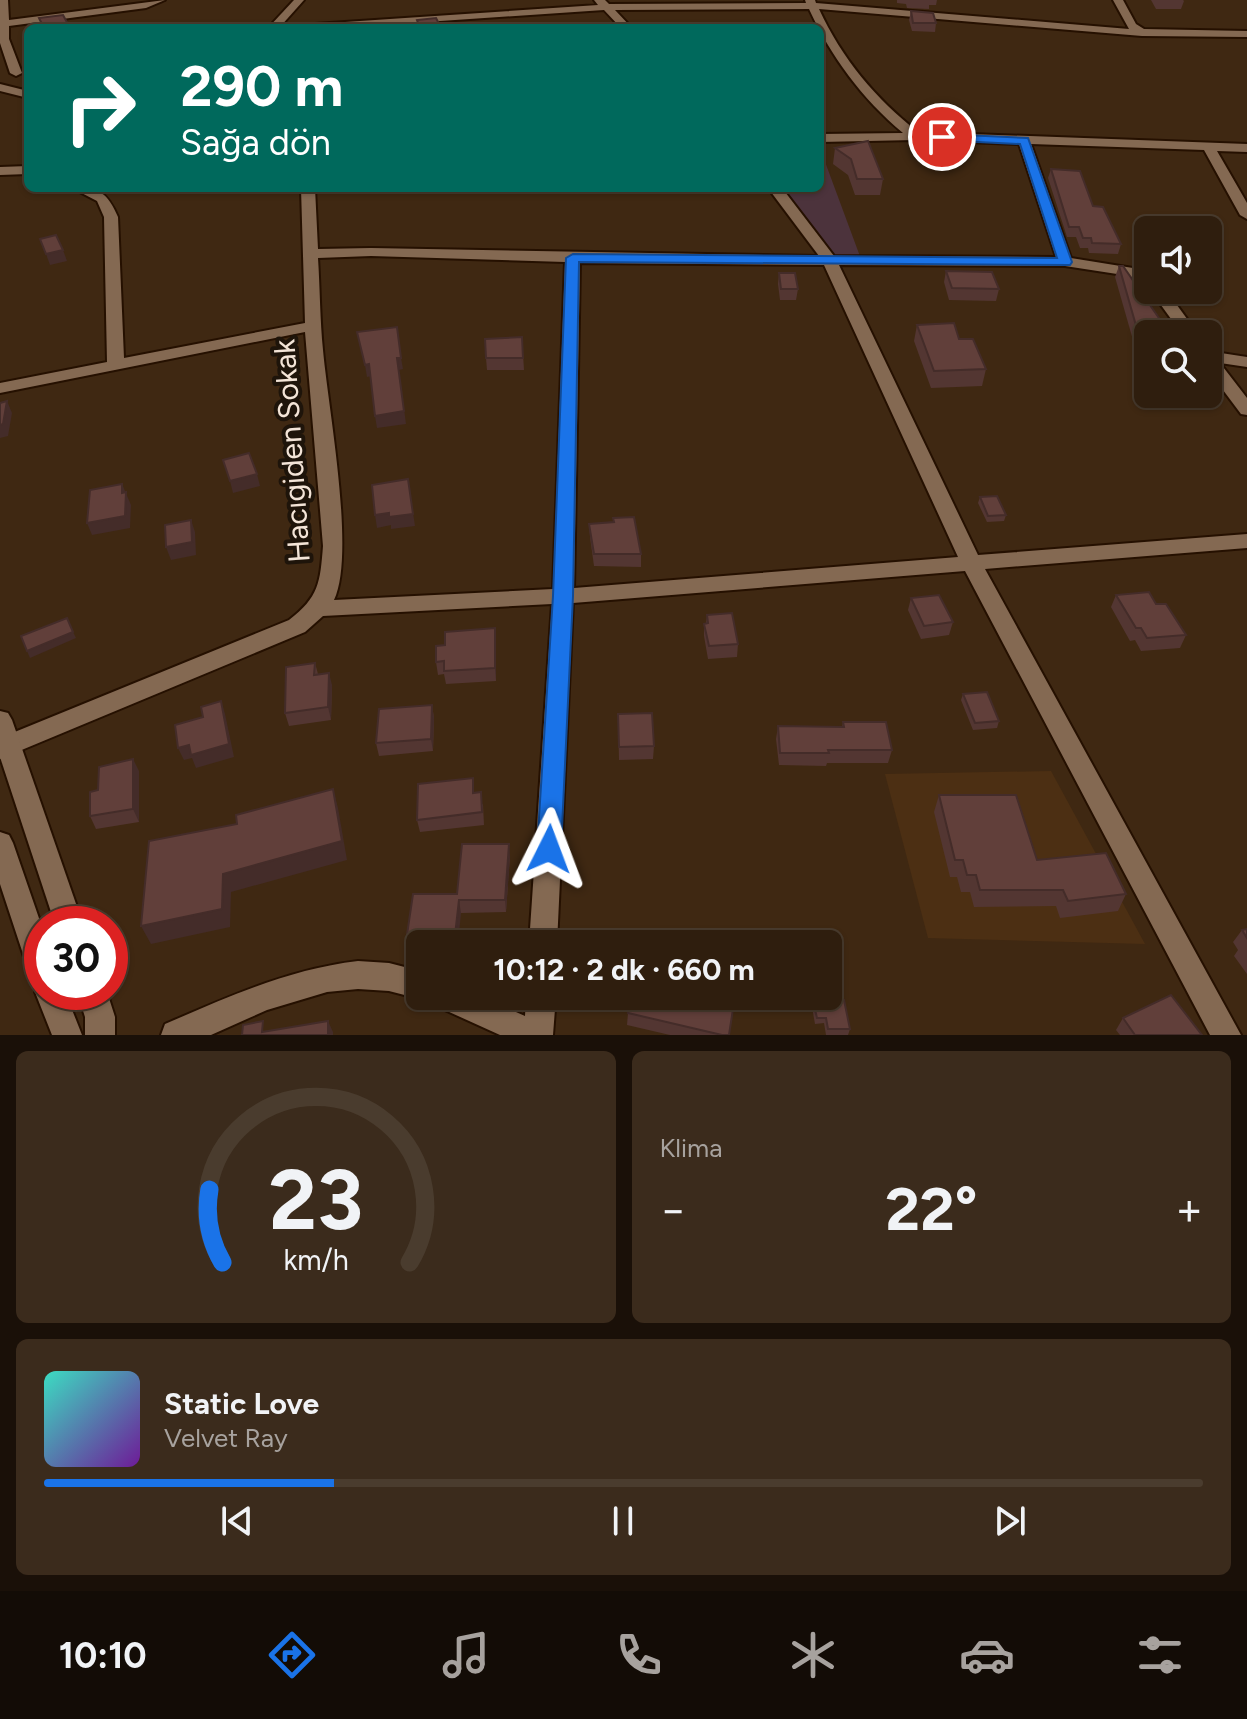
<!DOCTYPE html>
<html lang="tr">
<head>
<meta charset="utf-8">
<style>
  :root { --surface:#2f1e0e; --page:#3b2b1c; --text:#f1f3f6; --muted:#a7a29e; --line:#4a3c2e; --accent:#1a73e8 }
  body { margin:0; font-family:Figtree,sans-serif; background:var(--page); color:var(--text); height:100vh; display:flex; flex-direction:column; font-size:30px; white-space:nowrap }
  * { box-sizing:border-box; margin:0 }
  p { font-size:26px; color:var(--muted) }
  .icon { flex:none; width:44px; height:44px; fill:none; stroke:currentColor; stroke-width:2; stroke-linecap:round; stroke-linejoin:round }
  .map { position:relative; height:1035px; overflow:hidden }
  .drawer { display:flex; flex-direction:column; gap:16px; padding:16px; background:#1a1008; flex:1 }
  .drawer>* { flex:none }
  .guide { position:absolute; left:24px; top:24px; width:800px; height:168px; border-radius:12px; box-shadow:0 2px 6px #0004,0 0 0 2px var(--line); background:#00695c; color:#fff; overflow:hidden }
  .buttons { position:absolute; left:1134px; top:216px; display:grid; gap:16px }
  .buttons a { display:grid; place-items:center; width:88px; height:88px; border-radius:12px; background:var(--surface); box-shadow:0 2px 6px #0004,0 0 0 2px var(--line); font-size:40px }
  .speed { position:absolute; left:24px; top:906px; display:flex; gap:16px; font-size:40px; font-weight:700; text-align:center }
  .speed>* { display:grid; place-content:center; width:104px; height:104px; border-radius:50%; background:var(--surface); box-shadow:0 2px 6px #0004,0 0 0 2px var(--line); line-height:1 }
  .speed .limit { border:12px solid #d22; background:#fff; color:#111 }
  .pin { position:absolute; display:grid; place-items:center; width:68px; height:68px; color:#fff; margin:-34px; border:4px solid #fff; border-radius:50%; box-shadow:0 2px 8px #0007 }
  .me { position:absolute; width:88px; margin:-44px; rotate:3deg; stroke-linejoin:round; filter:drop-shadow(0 0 6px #0008) }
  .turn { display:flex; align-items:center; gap:28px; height:168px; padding:0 24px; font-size:36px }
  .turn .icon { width:104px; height:104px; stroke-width:2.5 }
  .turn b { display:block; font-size:56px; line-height:68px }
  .big { font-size:60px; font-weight:700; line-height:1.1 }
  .drawer .widget { flex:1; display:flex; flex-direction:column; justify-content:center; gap:12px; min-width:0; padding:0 28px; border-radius:12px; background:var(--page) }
  .drawer .dial { align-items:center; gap:0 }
  .dial svg { height:208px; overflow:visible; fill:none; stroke:var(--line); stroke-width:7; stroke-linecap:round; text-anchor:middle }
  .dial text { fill:var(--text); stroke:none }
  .song { display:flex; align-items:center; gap:24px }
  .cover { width:96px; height:96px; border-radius:12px; background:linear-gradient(135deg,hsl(170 70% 55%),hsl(280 70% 35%)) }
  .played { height:8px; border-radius:4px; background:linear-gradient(90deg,var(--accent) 25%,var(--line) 25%) }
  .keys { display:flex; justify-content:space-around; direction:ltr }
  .heat { display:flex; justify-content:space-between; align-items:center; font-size:44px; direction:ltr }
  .drawer .tiles { flex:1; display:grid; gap:16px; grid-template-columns:1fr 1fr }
  .widget:last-child { grid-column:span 2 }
  .trip { position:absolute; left:406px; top:930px; width:436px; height:80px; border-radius:12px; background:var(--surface); box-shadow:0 2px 6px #0004,0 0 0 2px var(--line); font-weight:700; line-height:80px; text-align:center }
  .tab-bar { display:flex; height:128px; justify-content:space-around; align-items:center; background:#130c06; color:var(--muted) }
  .tab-bar .icon { width:56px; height:56px }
  .tab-bar .current { color:var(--accent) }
  .tab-bar b { font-size:36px; color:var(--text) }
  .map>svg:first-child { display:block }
</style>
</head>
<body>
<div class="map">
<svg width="1247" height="1035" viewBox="0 0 1247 1035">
  <rect width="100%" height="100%" fill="#3f2812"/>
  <polygon fill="#4c2f13" points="1051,771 1145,944 928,938 885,774"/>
  <polygon fill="#4c333c" points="820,151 821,151 861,259 829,255 781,188 820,188"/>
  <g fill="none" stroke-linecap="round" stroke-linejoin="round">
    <defs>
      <g id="minor">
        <polygon points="0,0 8,0 9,20 165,0 146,8 9,26 9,39 22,73 16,76 10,73 0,43"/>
        <polygon points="294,0 304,0 279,28 268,28"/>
        <path d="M594,0H605L609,4L806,3L805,0H815L816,3L1129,29L1113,0H1123L1136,24L1144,29L1247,31V37L1142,36L819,9C842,59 876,99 918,132L1247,144V152L1217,151L1247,203V219L1240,215L1204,150L1031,144L1071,258L1139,269L1148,275V287L1130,276L1065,266L839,265L978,555L1247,534V548L985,569L1241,1035H1210L965,571L573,603L557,944H529L552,604L323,616L305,632L0,759V738L289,620C319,597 320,583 323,546L305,332L0,393V383L107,362L104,217L97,201L72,188C100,188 107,192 118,217L124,358L305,323L301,188H315L318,249L371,248L819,256L768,188H782L834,256L1056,257L1019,144L915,140L820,142V134L903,133C862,99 830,55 809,9L615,10L632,28H621L604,10L338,28H295L300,25L598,5ZM371,256L565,262L553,589L334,600C356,554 328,407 323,350C320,320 320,289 318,258ZM580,263L824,265L958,557L574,588Z"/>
        <polygon points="0,84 28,91 28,98 0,91"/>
        <polygon points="28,166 28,174 0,175 0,167"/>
        <polygon points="1150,290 1166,290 1198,334 1182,334"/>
        <polygon points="1208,351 1247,357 1247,367 1220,363 1247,398 1247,415 1241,414 1208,370"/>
        <path d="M358,961L389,963L420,971V996H428L420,999L389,991L358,989L327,992L267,1010L211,1035H161L165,1024C228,997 289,969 358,961Z"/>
        <polygon points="431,996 480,996 525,1016 526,996 556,996 553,1035 500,1035 436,1006"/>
      </g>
      <g id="tertiary">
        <polygon points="0,711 8,713 12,720 83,924 55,924 0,757"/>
        <polygon points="0,832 9,835 13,843 42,927 42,992 65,992 82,1035 52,1035 35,992 40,982 32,979 28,969 0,884"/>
        <polygon points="77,992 107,992 115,1017 115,1035 85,1035 85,1017"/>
      </g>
    </defs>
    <use href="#minor" stroke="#251000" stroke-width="4"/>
    <use href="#tertiary" stroke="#251000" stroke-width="4"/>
    <use href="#minor" fill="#846952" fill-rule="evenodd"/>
    <use href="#tertiary" fill="#846952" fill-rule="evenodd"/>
  </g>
  <g fill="#533632">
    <polygon points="897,0 937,0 936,5 929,5 929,9 907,8 906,4 897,3"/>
    <polygon points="1151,0 1183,0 1184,1 1181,9 1156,9"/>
    <polygon points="911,11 936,23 935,32 912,31 909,20"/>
    <polygon points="835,148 883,179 880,195 855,195 848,175 833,164"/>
    <polygon points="1051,169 1093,206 1121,244 1118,254 1089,253 1088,248 1080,248 1076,237 1067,237 1048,178"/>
    <polygon points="1119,266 1148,334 1148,348 1135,347 1115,277"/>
    <polygon points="946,271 999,289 996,301 949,300 944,282"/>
    <polygon points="779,273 798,289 796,300 780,300 778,284"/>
    <polygon points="917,325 986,369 982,386 931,388 914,341"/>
    <polygon points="522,337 524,370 487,370 486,358"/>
    <polygon points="980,497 1006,515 1004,521 987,522 978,503"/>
    <polygon points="613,522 641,554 641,567 594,566 590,537 589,524"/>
    <polygon points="1116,595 1156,604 1186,635 1180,648 1141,651 1135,640 1130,641 1111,607"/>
    <polygon points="911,598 953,622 949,635 921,639 908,610"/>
    <polygon points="707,615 738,644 737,657 708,659 704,636 704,624 706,623"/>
    <polygon points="496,641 496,681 446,684 444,674 438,675 436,662"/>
    <polygon points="315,663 318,674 332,685 331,720 289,726 285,713"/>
    <polygon points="963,694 999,721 997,728 973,730 961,700"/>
    <polygon points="432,705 434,718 433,751 379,756 376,743"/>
    <polygon points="618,714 654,746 653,759 619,760"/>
    <polygon points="843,722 892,750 888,763 827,763 826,766 779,765 776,739 778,726 842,727"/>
    <polygon points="139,771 139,822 96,829 90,816"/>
    <polygon points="475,793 483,805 484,825 420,832 417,820"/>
    <polygon points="939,795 1037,860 1126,894 1118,911 1060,918 1056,906 974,907 970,892 961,892 957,877 950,877 934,812"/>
    <polygon points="510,856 506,912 461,913 420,944 420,960 408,960 405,948 457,894"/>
    <polygon points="1247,929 1247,974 1234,956 1238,950 1233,942 1242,930"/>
    <polygon points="626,996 735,996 729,1035 670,1035 627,1025 628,1013 629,1007 626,1006"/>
    <polygon points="813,1001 850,1029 848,1035 826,1035 824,1023 815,1024 812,1007"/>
    <polygon points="1123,1018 1202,1035 1120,1035 1116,1030"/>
  </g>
  <g fill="#442c29">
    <polygon points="63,250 67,261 50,265 46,254"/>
    <polygon points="397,358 401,358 403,369 399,370 406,424 377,428 375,416"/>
    <polygon points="369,364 371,376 367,377 365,365"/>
    <polygon points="7,401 12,413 8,436 0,438 0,425"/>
    <polygon points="257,474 260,486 233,493 230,481"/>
    <polygon points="408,479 415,526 391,529 391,525 377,528 375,515 389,513"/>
    <polygon points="122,484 131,505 130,528 92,535 87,523 122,493"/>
    <polygon points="191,520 195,532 196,555 171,560 166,547"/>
    <polygon points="495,628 496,641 496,681 495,668"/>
    <polygon points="73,632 76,638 30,658 27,651"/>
    <polygon points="329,673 332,685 331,720 328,707"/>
    <polygon points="221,701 225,714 234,757 196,768 192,758 184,760 178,748"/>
    <polygon points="432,705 434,718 433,751 431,739"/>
    <polygon points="133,759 139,771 139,822 133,809"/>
    <polygon points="333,789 338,808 347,860 231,892 230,927 151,944 141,926"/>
    <polygon points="509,844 510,856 506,912 505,900"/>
    <polygon points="459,900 461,913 458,944 454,944"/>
    <polygon points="328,1021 333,1032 333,1035 328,1035"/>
  </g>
  <g fill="#613f3a" stroke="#442c29" stroke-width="2">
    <polygon points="911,11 933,13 936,23 913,23"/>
    <polygon points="63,15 70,28 44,28 39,18"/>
    <polygon points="436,18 441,28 420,28 417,20"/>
    <polygon points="174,23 178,28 144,28"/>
    <polygon points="868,141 883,179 857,179 851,159 835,148"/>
    <polygon points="1051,169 1080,171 1093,206 1103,207 1121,244 1092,243 1091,238 1083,238 1079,227 1069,227"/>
    <polygon points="56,235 63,250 46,254 40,239"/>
    <polygon points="1119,266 1123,266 1163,324 1167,334 1148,334 1148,336 1139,336"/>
    <polygon points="946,271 992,272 999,289 952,288"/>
    <polygon points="779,273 795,273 798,289 781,289"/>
    <polygon points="954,323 959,339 973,339 986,369 934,371 917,325"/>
    <polygon points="397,327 401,358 397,358 404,411 375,416 369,364 365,365 357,332"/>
    <polygon points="522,337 523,358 486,358 485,339"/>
    <polygon points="7,401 3,424 0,425 0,403"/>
    <polygon points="249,453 257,474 230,481 223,460"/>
    <polygon points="408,479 413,514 389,517 389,513 375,515 372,485"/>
    <polygon points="122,484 122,493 126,492 125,516 87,523 90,490"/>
    <polygon points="997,496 1006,515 988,516 980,497"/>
    <polygon points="634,517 641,554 594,554 589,524 614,522 613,518"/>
    <polygon points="191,520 192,542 166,547 165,525"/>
    <polygon points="1149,592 1156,604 1166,604 1186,635 1147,638 1141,628 1136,628 1116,595"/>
    <polygon points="939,595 953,622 924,626 911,598"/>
    <polygon points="732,613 738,644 709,646 704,624 708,623 707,615"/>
    <polygon points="67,618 73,632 27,651 21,636"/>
    <polygon points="495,628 495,668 444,671 444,661 436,662 436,646 445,645 445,632"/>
    <polygon points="315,663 314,675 329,673 328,707 285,713 286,667"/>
    <polygon points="987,692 999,721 975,723 963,694"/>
    <polygon points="221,701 229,744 191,755 189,745 178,748 175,725 203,717 201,707"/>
    <polygon points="432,705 431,739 376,743 379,709"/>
    <polygon points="652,713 654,746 619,747 618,714"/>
    <polygon points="843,722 886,722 892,750 828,750 829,753 780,753 778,726 844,727"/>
    <polygon points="133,759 133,809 90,816 90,792 98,790 99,767"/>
    <polygon points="473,778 473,793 481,792 482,812 417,820 418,784"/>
    <polygon points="333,789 342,841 223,874 222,909 141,926 149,841 237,824 236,815"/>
    <polygon points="939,795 1016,795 1037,860 1106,853 1126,894 1068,901 1063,890 980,890 976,875 967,875 963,860 955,860"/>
    <polygon points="462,844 509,844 505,900 459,900 454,944 420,944 420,948 405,948 413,894 457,894"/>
    <polygon points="1247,929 1247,938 1242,930"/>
    <polygon points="1171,995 1202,1035 1135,1035 1123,1018"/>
    <polygon points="632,996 735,996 729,1035 722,1035 628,1013"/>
    <polygon points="844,1000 850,1029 828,1029 826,1018 817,1018 813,1001"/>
    <polygon points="263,1021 262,1032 328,1021 328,1035 242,1035 243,1025"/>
  </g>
  <polygon fill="#1a73e8" stroke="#114b97" stroke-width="2" points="942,134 1028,138 1072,262 1070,265 579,262 573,596 561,849 557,856 549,860 540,856 537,849 553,596 566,258 573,254 1057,258 1020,144 938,140 937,137"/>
  <g text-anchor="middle" stroke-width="8" stroke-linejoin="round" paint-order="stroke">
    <g font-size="30" fill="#f3e4d7" stroke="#1e140a">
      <text transform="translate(292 451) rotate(-94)" y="10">Hacıgiden Sokak</text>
    </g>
  </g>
</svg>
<div class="buttons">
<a><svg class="icon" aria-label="sound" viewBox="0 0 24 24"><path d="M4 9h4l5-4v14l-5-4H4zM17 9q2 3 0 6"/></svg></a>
<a><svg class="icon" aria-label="search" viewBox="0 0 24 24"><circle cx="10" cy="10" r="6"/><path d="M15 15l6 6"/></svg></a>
</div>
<div class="speed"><div class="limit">30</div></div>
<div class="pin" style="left:942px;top:137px;background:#d93025"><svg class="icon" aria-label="arrive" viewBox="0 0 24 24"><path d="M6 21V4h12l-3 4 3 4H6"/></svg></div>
<svg class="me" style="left:549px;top:849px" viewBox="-20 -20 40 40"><path d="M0-17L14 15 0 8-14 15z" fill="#1a73e8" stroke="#fff" stroke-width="4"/></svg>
<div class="trip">10:12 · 2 dk · 660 m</div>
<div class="guide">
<div class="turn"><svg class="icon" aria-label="right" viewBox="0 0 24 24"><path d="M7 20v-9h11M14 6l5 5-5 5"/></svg><div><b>290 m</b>Sağa dön</div></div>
</div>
</div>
<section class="drawer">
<div class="tiles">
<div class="widget dial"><svg viewBox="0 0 100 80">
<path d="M14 69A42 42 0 1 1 86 69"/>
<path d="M14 69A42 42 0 0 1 9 41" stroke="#1a73e8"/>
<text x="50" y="56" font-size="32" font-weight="700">23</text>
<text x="50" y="72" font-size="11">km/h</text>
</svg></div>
<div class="widget"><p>Klima</p>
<div class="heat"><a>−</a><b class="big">22°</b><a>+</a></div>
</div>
<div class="widget">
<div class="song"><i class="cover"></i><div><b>Static Love</b><p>Velvet Ray</p></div></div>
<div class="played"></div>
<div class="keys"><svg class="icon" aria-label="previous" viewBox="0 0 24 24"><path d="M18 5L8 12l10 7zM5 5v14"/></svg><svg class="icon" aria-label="pause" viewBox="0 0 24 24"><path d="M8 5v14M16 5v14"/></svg><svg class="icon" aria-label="next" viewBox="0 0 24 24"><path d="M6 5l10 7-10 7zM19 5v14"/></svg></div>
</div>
</div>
</section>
<nav class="tab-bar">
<b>10:10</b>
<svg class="icon current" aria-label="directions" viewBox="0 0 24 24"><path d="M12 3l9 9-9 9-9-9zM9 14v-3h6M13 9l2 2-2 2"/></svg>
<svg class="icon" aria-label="music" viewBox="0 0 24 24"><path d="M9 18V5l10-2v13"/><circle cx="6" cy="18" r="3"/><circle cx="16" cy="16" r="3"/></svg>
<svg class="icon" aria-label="phone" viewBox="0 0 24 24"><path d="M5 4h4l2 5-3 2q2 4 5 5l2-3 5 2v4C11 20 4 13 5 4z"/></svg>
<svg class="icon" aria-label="climate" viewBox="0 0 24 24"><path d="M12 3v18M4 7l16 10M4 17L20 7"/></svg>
<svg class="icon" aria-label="car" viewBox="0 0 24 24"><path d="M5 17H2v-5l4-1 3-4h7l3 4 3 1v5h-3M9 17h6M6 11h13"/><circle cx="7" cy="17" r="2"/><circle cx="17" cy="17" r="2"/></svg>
<svg class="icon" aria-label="filters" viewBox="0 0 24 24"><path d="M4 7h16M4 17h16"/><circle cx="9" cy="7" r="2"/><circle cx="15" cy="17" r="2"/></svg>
</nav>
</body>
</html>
